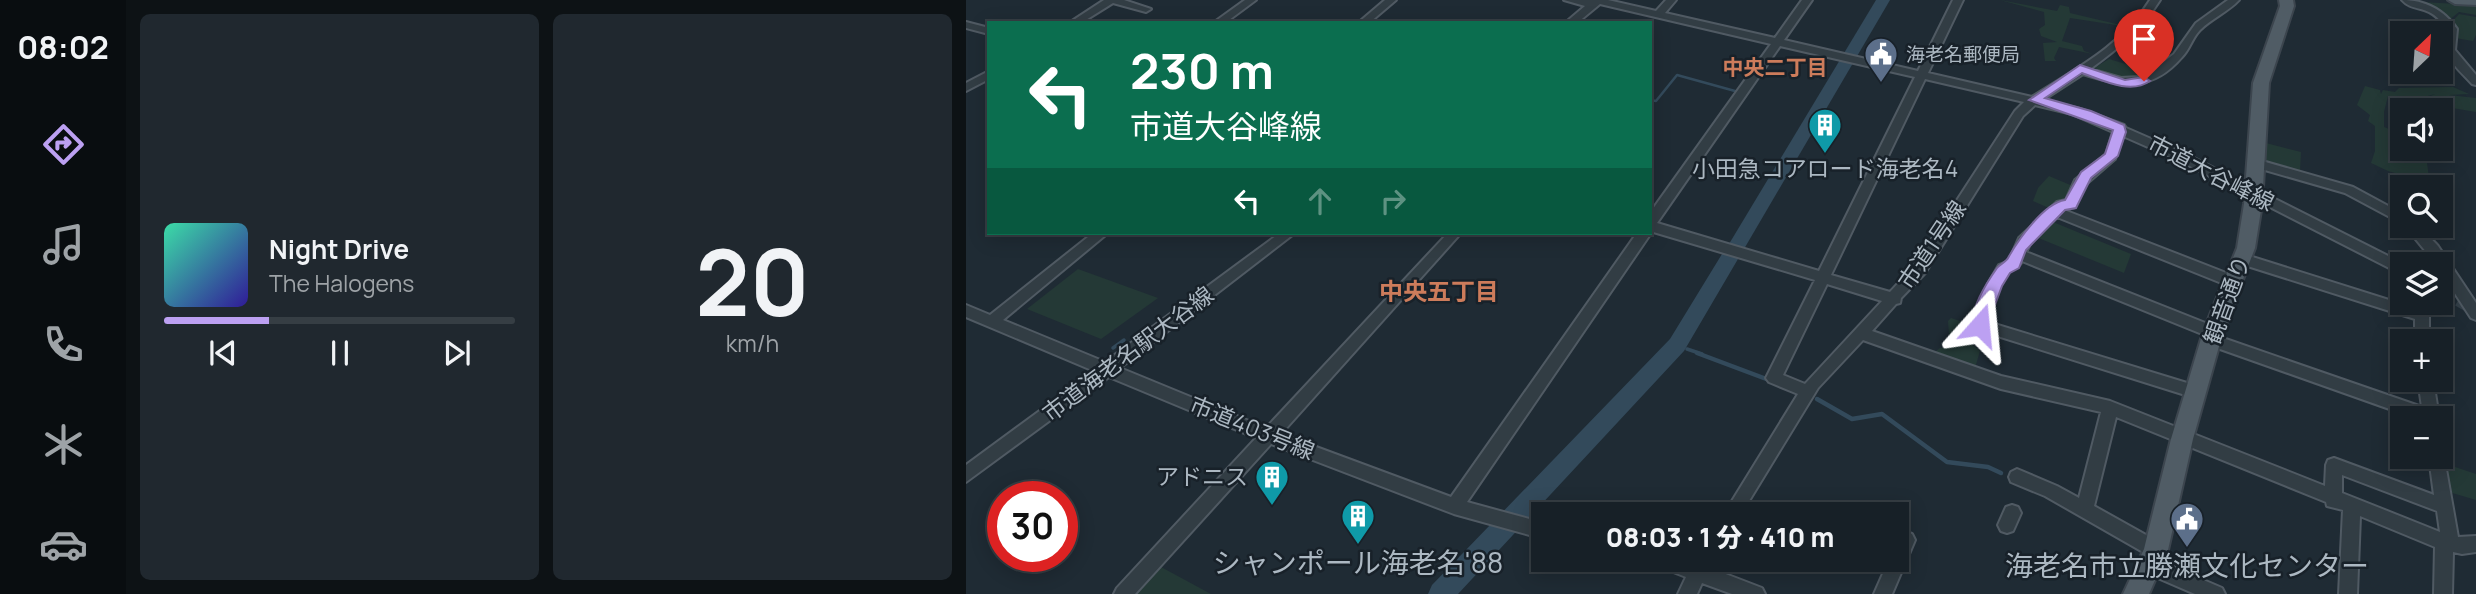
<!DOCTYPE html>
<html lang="ja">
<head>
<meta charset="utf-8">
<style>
  :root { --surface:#172027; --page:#20282f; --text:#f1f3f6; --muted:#9ea3a7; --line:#363e44; --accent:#bca0f2 }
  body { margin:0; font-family:Manrope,"Noto Sans JP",sans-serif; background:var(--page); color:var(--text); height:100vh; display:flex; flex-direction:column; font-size:26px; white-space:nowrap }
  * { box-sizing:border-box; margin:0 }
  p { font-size:23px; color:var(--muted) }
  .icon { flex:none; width:38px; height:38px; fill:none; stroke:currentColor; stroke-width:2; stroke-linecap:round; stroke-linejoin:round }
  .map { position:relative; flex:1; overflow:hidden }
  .drawer { display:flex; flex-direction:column; gap:14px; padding:14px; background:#0d1215; width:840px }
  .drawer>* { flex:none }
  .guide { position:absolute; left:21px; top:21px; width:665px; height:214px; border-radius:0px; box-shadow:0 4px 18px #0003,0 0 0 2px var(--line); background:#0b6e4f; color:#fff; overflow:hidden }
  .needle { width:46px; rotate:25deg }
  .controls { position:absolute; left:1424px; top:21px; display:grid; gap:14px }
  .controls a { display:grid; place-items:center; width:63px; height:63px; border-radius:0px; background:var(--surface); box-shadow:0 4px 18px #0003,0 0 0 2px var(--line); font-size:35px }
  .speed { position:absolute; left:21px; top:481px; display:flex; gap:14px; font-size:35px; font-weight:700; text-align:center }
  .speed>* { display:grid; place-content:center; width:91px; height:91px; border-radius:50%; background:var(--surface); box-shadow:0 4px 18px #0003,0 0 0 2px var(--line); line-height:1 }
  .speed .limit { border:10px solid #d22; background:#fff; color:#111 }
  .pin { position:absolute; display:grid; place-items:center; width:60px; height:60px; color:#fff; margin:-72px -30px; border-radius:50% 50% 50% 0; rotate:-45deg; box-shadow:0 0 7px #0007 }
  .pin .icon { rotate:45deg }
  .me { position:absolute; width:77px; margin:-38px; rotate:18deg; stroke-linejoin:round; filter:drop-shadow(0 0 5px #0008) }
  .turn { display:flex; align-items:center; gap:24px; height:147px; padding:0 28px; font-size:32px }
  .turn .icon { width:91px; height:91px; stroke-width:2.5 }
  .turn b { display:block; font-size:49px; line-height:60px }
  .lanes { display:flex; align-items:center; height:66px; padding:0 28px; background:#0003; justify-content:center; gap:35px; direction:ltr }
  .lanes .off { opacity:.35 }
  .drawer .card { flex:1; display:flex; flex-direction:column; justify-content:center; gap:10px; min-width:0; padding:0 24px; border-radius:10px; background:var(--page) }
  .drawer .dial { align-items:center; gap:0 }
  .dial b { font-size:91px; line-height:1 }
  .song { display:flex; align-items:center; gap:21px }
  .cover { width:84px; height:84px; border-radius:10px; background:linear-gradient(135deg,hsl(160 70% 55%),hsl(250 70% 35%)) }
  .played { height:7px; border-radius:4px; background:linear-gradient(90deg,var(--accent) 30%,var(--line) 30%) }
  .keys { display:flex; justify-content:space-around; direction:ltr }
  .drawer .tiles { flex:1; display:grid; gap:14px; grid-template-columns:repeat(2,1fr) }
  .trip { position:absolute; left:565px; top:502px; width:378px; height:70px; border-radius:0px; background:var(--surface); box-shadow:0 4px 18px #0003,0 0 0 2px var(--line); font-weight:800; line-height:70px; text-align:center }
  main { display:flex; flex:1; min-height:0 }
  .tab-bar { display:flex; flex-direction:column; width:126px; justify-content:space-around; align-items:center; background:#090d10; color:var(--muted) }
  .tab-bar .icon { width:49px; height:49px }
  .tab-bar .current { color:var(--accent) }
  .tab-bar b { font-size:32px; color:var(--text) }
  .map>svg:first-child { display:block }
</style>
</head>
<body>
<main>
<nav class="tab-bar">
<b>08:02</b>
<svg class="icon current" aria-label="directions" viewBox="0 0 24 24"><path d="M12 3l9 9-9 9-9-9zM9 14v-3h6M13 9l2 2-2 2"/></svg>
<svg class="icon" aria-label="music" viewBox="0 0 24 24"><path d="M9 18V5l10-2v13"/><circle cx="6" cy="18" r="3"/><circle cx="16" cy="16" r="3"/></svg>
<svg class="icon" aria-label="phone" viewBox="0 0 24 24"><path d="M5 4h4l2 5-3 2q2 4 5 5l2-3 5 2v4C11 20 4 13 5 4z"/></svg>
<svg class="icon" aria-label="climate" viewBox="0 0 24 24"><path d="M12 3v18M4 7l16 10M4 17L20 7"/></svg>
<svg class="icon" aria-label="car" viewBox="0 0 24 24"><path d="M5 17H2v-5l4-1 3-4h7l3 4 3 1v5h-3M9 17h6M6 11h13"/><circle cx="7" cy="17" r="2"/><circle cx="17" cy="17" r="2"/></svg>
</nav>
<section class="drawer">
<div class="tiles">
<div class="card">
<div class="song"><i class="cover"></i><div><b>Night Drive</b><p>The Halogens</p></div></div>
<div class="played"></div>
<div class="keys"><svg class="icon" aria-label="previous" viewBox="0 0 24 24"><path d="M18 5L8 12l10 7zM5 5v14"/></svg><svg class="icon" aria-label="pause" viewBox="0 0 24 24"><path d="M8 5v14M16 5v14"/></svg><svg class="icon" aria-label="next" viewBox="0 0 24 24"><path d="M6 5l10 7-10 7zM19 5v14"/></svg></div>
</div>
<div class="card dial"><b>20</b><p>km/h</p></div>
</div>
</section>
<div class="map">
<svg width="1510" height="594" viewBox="0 0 1510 594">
  <rect width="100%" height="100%" fill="#1f2b34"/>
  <g fill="#243936">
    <polygon points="1034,0 1091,11 1094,5 1103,7 1104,13 1163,27 1104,18 1096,41 1116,46 1118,51 1127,54 1093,47 1088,58 1090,61 1079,61 1077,43 1091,42 1075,36 1073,29 1079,25 1078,12"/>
    <polygon points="1437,1 1510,5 1510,15 1493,12 1482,21"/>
    <polygon points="1493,14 1510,17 1510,35 1507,41 1489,38 1490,30 1484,24"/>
    <polygon points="1143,59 1186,72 1165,82 1125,70"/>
    <polygon points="1399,86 1414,90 1415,94 1417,90 1429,92 1433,88 1487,87 1503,94 1483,95 1510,98 1510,112 1451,102 1469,94 1448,100 1422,96 1418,112 1418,127 1437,135 1437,149 1459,149 1463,177 1458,176 1458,181 1422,171 1405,163 1409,151 1409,126 1402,121 1404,115 1391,105"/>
    <polygon points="1296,142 1335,152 1334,171 1294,160"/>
    <polygon points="1083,176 1109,187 1103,203 1085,209 1067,201 1072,188"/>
    <polygon points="1087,222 1165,254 1158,273 1070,237"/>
    <polygon points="112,269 192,298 135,339 61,309"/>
    <polygon points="985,318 1009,326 1002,341 1014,351 1009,368 969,356 969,352 974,348 984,348 982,321"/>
    <polygon points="1480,464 1510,474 1510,500 1483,492"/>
    <polygon points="195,567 245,594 171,594"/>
  </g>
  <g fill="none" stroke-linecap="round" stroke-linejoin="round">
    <polyline stroke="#334a5b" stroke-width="2.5" points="684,100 690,101 711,75 769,91"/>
    <g stroke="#334a5b" stroke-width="3.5">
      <polyline points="147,348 158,340"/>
      <polyline points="721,349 736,354"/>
    </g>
    <g stroke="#334a5b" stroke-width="4.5">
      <polyline points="731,353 803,380"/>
      <polyline points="851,399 886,419 916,414 981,462 1022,467 1035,473"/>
    </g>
    <g fill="#334a5b" fill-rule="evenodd">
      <polygon points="910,0 924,0 778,249 766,249 763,244 766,239"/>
      <polygon points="763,252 770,254 772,259 718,351 492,594 462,594 466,585 704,339 756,254"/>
    </g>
    <polyline stroke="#344049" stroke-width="13" stroke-dasharray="13 7" stroke-linecap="butt" points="1475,290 1510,310"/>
    <defs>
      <g id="minor">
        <polygon points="138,0 158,0 185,9 180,12 147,3 115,23 103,23"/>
        <polygon points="279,0 290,0 259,23 247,23"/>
        <polygon points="419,0 430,0 403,23 392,23"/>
        <path d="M598,0H642L690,11L700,0H710L699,13L809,38L836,0H846L818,40L952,71L987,0H997L962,73L1066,97C1108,70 1157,45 1184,0H1194C1176,29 1152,49 1124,69L1155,78L1174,77L1183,73L1208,54L1230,23L1262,0H1273C1262,12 1246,18 1234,30C1226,38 1224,49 1216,57C1186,92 1157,87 1117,74L1077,100L1114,109L1158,125L1160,128L1224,156L1438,264L1437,275L1216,162L1157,136L1149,159L1119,185L1109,207L1098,210L1273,278L1275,282L1273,286H1263L1091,217L1064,244L1060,252L1252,328L1254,332L1251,336L1456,407L1452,380H1467L1473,418H1449L1240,344L1238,340L1241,336L1056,261C1052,269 1049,267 1043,272C1032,283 1025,307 1022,322L1234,387L1237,392L1234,397L1229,398L1009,329L1007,325L1011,308L1022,284L1033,265L1043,261L1053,238L1091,202L1100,200L1109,180L1140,154L1147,132L1106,114L1069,105L1057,116L959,273L935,298L934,303L930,304L906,331L1035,376L1144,401L1359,486L1360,465L1362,460L1368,458L1468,495L1463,457H1475L1477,452L1492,537L1510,536V552L1496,554L1487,552L1486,594H1468L1469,547L1394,516L1391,594H1373L1377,510L1361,506L1360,502L1150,417L1128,506L1196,544L1199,550L1196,556L1190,558L1184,556L1079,496L1045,482L1043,477L1045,472L1051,469L1091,486L1113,498L1135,412L1035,389L897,340L852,388L775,514H758L832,394L803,382L800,378L849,280L684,231V213L805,44L634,4L611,23H599L619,6ZM814,46L949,77L853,271L691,223ZM959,79L1058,102L1049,111L949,265L924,292L865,275ZM861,284L916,301L839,384L817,375ZM1376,475L1471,511L1474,532L1376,493Z"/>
        <path d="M1436,0C1459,0 1478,10 1491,29L1489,50L1510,75V85L1506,84C1486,62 1478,60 1481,29C1476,22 1471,16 1463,12C1453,7 1444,9 1436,0Z"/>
        <polygon points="0,22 23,28 23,34 0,28"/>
        <polygon points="23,71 23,79 0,91 0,83"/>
        <polygon points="1289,159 1387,187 1437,214 1437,224 1379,193 1285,166 1283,163"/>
        <polygon points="1439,226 1453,226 1472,246 1510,303 1510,320 1505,318 1475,272 1475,264 1470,264"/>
        <polygon points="684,232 685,233 683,236 501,502 578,523 578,539 488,514 305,444 169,594 148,594 151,588 290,438 143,377 0,482 0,465 128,371 0,317 0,305 24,315 127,233 142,233 37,320 139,362 314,233 329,233 154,368 300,428 482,233 495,233 315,434 485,497 671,233"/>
        <polygon points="1277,254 1461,312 1463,316 1463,341 1449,341 1449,319 1272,263 1270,259"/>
        <polygon points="1046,505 1052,507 1055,513 1047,531 1041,533 1035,531 1032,525 1040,507"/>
        <polygon points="940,532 946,534 949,540 926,594 908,594 923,560 931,560 931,541 934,534"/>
        <polygon points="1184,557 1256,588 1259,594 1229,594 1178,572 1175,566 1178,560"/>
        <polygon points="689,560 722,560 728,562 729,560 748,560 744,568 796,588 799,594 766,594 736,583 731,594 712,594 720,577 692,566"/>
      </g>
      <g id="major">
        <polygon points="1313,0 1327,0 1328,6 1303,83 1296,204 1289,248 1257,332 1227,439 1202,550 1183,594 1157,594 1178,549 1205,439 1237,332 1271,248 1278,204 1287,83 1314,6"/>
        <polygon points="1482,0 1510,0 1510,5 1489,4"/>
      </g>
    </defs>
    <use href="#minor" stroke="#505a63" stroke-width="4"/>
    <use href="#major" stroke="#3c454e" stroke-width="4"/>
    <use href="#minor" fill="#323d44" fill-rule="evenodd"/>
    <use href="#major" fill="#505c65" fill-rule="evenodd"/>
  </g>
  <path fill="#bca0f2" stroke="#7a689d" stroke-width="2" d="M1114,65L1159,80L1178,77L1184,81C1164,95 1136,80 1116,73L1079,98L1125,111L1158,125L1160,132L1152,156L1125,178L1110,208L1099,210L1060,250L1053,268L1044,273L1036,286L1020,329H1009C1001,313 1021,282 1031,268C1034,264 1040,262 1042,258C1052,240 1078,203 1099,200L1115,172L1139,154L1147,130L1063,100Z"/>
  <defs>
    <symbol id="civic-pin" viewBox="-11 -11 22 30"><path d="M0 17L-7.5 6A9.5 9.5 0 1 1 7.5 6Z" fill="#5c6f8a" stroke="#182129"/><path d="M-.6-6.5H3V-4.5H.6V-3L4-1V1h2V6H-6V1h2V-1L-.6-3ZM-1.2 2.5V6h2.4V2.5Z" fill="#fff"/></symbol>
    <symbol id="building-pin" viewBox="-11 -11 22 30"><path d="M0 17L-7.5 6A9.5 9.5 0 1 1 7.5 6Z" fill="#0f9aa8" stroke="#182129"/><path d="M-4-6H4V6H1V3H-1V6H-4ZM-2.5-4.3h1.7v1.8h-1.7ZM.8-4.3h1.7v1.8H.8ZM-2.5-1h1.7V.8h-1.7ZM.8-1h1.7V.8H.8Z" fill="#fff"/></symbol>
  </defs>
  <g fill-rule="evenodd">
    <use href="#civic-pin" x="896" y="35" width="38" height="52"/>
    <use href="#building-pin" x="840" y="106" width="38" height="52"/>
    <use href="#building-pin" x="287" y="458" width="38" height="52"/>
    <use href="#building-pin" x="373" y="497" width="38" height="52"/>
    <use href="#civic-pin" x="1202" y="500" width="38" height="52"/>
  </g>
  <g text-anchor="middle" stroke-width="5" stroke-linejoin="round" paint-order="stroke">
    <g font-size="19" fill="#acb8c2" stroke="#182129" text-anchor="start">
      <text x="940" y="61">海老名郵便局</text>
    </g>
    <g font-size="21" font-weight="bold" fill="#cd7c5b" stroke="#182129">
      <text x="809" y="75">中央二丁目</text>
    </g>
    <g font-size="23" fill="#acb8c2" stroke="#182129">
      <text x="859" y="177">小田急コアロード海老名4</text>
      <text x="282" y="485" text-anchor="end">アドニス</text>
    </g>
    <g font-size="23" fill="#acb8c2" stroke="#182129">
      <text transform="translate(1245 173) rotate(27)" y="8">市道大谷峰線</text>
      <text transform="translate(966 245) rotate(-56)" y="8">市道1号線</text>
      <text transform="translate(1261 300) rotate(-70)" y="8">観音通り</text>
      <text transform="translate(162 354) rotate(-37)" y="8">市道海老名駅大谷線</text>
      <text transform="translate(286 428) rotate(22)" y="8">市道403号線</text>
    </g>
    <g font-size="24" font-weight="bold" fill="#cd7c5b" stroke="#182129">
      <text x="473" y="300">中央五丁目</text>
    </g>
    <g font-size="28" fill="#acb8c2" stroke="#182129">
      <text x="392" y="573">シャンポール海老名'88</text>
      <text x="1221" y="576">海老名市立勝瀬文化センター</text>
    </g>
  </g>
</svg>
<div class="controls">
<a><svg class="needle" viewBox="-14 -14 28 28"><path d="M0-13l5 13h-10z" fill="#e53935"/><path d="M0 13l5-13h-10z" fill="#9ea3a7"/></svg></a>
<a><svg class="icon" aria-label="sound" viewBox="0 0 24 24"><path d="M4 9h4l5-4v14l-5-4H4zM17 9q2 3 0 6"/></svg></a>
<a><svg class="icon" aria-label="search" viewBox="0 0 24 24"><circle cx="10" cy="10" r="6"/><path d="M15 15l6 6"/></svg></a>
<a><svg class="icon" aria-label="layers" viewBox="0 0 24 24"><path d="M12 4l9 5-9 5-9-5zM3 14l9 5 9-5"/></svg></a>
<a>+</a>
<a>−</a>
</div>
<div class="speed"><div class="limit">30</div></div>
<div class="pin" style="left:1178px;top:81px;background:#d93025"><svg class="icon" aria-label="arrive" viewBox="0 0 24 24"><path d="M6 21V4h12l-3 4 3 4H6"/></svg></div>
<svg class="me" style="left:1014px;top:325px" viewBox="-20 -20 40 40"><path d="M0-17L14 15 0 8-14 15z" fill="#bca0f2" stroke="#fff" stroke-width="4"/></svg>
<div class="trip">08:03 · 1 分 · 410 m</div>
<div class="guide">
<div class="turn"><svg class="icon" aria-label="left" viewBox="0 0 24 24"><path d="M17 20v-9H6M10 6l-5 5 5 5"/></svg><div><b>230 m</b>市道大谷峰線</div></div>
<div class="lanes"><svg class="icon" aria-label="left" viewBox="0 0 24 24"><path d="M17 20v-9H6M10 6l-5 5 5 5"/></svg><svg class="icon off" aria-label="ahead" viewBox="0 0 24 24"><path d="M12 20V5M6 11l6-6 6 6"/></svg><svg class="icon off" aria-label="right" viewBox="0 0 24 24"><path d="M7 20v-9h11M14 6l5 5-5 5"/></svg></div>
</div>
</div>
</main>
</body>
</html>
